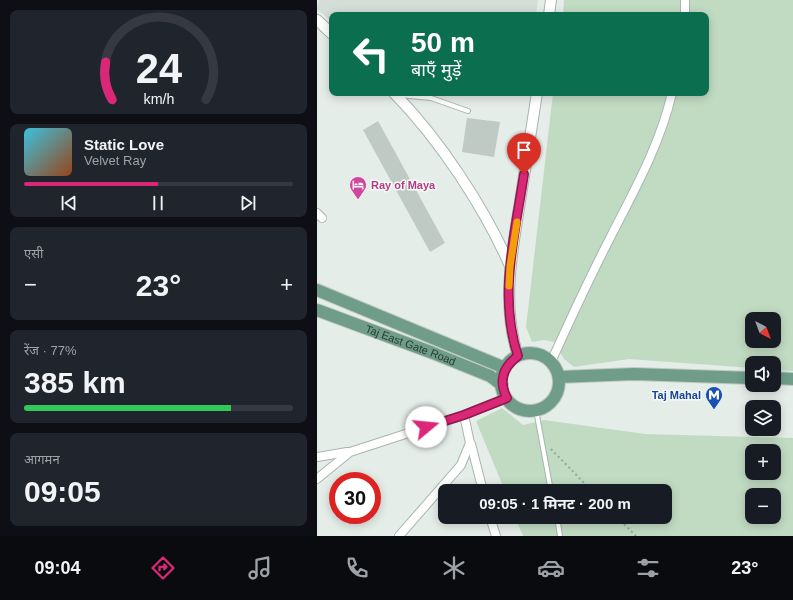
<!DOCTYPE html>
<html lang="hi">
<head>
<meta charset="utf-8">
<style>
  :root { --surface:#171b24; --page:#20242c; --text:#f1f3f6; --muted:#9ea1a6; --line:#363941; --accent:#db2777 }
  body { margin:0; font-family:Arial,"Noto Sans Devanagari",sans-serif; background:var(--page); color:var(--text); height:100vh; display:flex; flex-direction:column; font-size:15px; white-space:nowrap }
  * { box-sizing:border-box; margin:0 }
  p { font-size:13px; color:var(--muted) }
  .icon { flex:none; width:22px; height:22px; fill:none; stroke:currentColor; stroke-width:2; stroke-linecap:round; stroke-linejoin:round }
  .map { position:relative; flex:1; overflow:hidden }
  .sheet { display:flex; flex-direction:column; gap:10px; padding:10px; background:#0d0f14; width:317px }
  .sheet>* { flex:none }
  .guide { position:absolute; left:12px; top:12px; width:380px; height:84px; border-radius:8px; box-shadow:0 2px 10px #0003; background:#0b6e4f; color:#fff; overflow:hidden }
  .needle { width:26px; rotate:139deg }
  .tools { position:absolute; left:428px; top:312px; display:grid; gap:8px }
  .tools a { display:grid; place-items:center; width:36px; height:36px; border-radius:8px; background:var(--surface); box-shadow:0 2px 10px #0003; font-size:20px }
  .speed { position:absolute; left:12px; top:472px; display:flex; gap:8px; font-size:20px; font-weight:700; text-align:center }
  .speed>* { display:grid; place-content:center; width:52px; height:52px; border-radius:50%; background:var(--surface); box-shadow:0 2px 10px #0003; line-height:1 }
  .speed .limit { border:6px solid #d22; background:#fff; color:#111 }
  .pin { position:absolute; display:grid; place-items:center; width:34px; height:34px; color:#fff; margin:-41px -17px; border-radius:50% 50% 50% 0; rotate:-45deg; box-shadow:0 0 4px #0007 }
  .pin .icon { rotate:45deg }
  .me { position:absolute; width:44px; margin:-22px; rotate:73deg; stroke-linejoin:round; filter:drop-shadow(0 0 3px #0008) }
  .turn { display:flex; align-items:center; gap:14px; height:84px; padding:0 16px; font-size:18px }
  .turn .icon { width:52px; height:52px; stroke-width:2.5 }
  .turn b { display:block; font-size:28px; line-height:34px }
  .big { font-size:30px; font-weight:700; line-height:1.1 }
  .sheet .widget { flex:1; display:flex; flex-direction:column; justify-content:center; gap:6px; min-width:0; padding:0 14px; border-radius:8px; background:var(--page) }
  .sheet .dial { align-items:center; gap:0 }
  .dial svg { height:104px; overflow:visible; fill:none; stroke:var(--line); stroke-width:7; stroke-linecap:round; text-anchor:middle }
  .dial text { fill:var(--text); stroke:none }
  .song { display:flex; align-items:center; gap:12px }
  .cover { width:48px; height:48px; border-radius:6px; background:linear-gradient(135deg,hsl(190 70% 55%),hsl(20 70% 35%)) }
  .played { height:4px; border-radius:2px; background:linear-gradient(90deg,var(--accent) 50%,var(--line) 50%) }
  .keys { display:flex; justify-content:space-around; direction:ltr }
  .heat { display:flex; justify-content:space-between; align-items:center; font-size:22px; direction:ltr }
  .charge { height:6px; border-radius:3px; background:linear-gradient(90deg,#34c759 77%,var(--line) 0) }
  .trip { position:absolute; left:121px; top:484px; width:234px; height:40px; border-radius:8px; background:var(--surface); box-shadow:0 2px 10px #0003; font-weight:700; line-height:40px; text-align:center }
  .tabs { display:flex; height:64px; justify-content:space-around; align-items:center; background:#090b0e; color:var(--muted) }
  .tabs .icon { width:28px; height:28px }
  .tabs .current { color:var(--accent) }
  .tabs b { font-size:18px; color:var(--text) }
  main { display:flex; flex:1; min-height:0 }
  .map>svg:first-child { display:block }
</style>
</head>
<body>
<main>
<section class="sheet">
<div class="widget dial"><svg viewBox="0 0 100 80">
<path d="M14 69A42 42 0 1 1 86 69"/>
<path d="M14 69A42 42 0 0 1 9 40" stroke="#db2777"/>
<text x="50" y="56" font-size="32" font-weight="700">24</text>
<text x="50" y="72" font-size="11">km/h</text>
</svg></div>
<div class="widget">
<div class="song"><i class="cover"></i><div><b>Static Love</b><p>Velvet Ray</p></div></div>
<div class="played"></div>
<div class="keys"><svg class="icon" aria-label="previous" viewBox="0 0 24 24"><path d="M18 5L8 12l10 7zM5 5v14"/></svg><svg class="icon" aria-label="pause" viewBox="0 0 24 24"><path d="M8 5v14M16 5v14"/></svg><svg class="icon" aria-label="next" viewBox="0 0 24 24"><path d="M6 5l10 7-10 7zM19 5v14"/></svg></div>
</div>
<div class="widget"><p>एसी</p>
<div class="heat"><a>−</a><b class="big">23°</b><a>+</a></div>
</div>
<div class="widget"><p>रेंज · 77%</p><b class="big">385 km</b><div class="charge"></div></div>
<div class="widget"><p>आगमन</p><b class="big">09:05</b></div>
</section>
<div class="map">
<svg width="476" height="536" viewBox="0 0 476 536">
  <rect width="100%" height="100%" fill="#e5ede8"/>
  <polygon fill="#d4ddd7" points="2,0 221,0 219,15 15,15 15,22 0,9"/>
  <g fill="#c1dbc3" fill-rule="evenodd">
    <path d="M247,0H476V371L457,370V363H435V368L312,359L257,367L247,359L237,342L227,340L215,342L209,327L236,93H389V15H246ZM435,319H457V341H435Z"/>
    <path d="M185,408L206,425L227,420L328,434L476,438V536H206L198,517H348V491H188L159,421ZM435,451H457V473H435ZM435,495H457V517H435Z"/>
  </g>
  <g fill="#becac3">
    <polygon points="150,118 183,122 177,157 145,152"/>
    <polygon points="61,121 128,243 113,252 46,130"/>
  </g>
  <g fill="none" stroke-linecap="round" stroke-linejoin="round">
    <defs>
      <g id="service">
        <polyline points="82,95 114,98 151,111"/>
        <polyline points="219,410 234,491"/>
        <polyline points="240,517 243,536"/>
      </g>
      <g id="minor">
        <polyline points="368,0 368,15"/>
        <polyline points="0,213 5,218"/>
        <path d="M234,362C253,320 272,279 293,238C317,191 343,145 355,93"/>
        <polyline points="154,444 166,491"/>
        <polyline points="0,457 30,452"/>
        <polyline points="0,479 33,452 147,415 189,398"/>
        <polyline points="173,517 179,536"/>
        <polyline points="82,536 144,465 153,443 147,415"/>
      </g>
      <g id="tertiary">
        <polyline points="232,15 234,0"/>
        <polyline points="0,20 15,34"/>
        <path d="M77,93C123,140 167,207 193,266"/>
        <path d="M201,356C185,307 194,257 202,208C208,170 214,131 220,93"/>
      </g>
      <g id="primary">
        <polyline points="0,290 188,368"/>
        <path id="s1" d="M0,310L116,353L173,376L185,385"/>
        <circle cx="213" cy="382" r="29"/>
        <polyline points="242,377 317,374 435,378"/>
        <polyline points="457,378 476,379"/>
      </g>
    </defs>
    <use href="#service" stroke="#a8b5ae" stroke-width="6"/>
    <use href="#minor" stroke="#a8b5ae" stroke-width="10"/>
    <use href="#tertiary" stroke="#a8b5ae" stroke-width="12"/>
    <use href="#primary" stroke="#c2c9c6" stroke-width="14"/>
    <g stroke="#89ad9b" stroke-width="2" stroke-dasharray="2 3" stroke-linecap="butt">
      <polyline points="234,449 275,491"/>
      <polyline points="300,517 319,536"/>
    </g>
    <use href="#service" stroke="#fff" stroke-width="4"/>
    <use href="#minor" stroke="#fff" stroke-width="8"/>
    <use href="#tertiary" stroke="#fff" stroke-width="10"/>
    <use href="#primary" stroke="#6f9d89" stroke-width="12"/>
  </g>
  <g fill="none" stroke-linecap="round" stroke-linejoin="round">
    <defs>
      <path id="route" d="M109,427L147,415L190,398C181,381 186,367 201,356C181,297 198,234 207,174"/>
    </defs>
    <use href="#route" stroke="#8e194d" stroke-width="10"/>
    <use href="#route" stroke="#db2777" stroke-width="7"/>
    <polyline stroke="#f59e0b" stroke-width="7" points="192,286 193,266 200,222"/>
  </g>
  <defs>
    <symbol id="hotel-pin" viewBox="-11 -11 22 30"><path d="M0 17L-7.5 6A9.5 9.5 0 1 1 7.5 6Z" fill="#d1479c" stroke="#f6faf7"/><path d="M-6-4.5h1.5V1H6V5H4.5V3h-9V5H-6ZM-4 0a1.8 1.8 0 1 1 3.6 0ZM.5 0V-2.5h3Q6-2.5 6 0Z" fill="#fff"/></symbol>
    <symbol id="metro-pin" viewBox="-11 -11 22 30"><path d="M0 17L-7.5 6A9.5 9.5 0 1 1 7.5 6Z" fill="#1a4fb4" stroke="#f6faf7"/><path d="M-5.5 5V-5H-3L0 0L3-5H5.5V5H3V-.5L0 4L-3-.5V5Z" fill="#fff"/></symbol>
  </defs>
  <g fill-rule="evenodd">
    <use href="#hotel-pin" x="31" y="175" width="20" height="27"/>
    <use href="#metro-pin" x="387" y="385" width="20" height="27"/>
  </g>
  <g text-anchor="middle" stroke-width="3" stroke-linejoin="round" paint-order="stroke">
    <g font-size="11" font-weight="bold" fill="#b23c85" stroke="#f6faf7" text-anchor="start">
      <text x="54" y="189">Ray of Maya</text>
    </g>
    <g font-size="11" fill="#263d33" stroke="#f6faf7">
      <text dy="4" stroke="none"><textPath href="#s1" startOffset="100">Taj East Gate Road</textPath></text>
    </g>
    <g font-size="11" font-weight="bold" fill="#164399" stroke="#f6faf7" text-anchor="end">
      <text x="384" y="399">Taj Mahal</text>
    </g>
  </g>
</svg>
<div class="tools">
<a><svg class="needle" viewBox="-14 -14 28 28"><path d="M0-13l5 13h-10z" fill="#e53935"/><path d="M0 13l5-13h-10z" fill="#9ea1a6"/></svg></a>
<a><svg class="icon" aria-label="sound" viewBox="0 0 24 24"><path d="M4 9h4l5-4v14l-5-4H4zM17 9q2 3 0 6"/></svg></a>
<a><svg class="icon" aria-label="layers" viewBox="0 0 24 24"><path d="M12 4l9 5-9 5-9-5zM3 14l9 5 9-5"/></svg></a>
<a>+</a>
<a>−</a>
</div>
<div class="speed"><div class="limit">30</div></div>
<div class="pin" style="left:207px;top:174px;background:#d93025"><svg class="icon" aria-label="arrive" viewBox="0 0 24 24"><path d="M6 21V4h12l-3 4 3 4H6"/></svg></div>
<svg class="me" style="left:109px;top:427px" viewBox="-20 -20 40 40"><circle r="19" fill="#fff"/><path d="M0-13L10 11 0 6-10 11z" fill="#db2777"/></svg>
<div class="trip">09:05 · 1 मिनट · 200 m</div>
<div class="guide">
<div class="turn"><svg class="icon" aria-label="left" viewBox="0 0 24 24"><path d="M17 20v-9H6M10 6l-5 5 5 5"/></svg><div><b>50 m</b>बाएँ मुड़ें</div></div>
</div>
</div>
</main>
<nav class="tabs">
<b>09:04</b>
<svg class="icon current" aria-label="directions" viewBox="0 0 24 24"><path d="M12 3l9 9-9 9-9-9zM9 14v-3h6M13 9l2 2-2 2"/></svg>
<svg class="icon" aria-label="music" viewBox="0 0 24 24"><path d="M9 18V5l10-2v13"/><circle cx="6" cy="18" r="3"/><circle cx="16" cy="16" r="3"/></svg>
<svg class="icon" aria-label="phone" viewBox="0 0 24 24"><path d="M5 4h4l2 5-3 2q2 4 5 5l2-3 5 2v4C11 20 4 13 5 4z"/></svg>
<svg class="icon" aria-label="climate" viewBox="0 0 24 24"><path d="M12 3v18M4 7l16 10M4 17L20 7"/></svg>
<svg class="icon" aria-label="car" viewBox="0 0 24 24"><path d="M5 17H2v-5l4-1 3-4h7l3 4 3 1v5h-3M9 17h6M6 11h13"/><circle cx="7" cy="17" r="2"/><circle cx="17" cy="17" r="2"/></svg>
<svg class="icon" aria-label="filters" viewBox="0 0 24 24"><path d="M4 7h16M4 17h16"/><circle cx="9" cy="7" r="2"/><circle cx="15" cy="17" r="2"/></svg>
<b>23°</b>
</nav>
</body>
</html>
